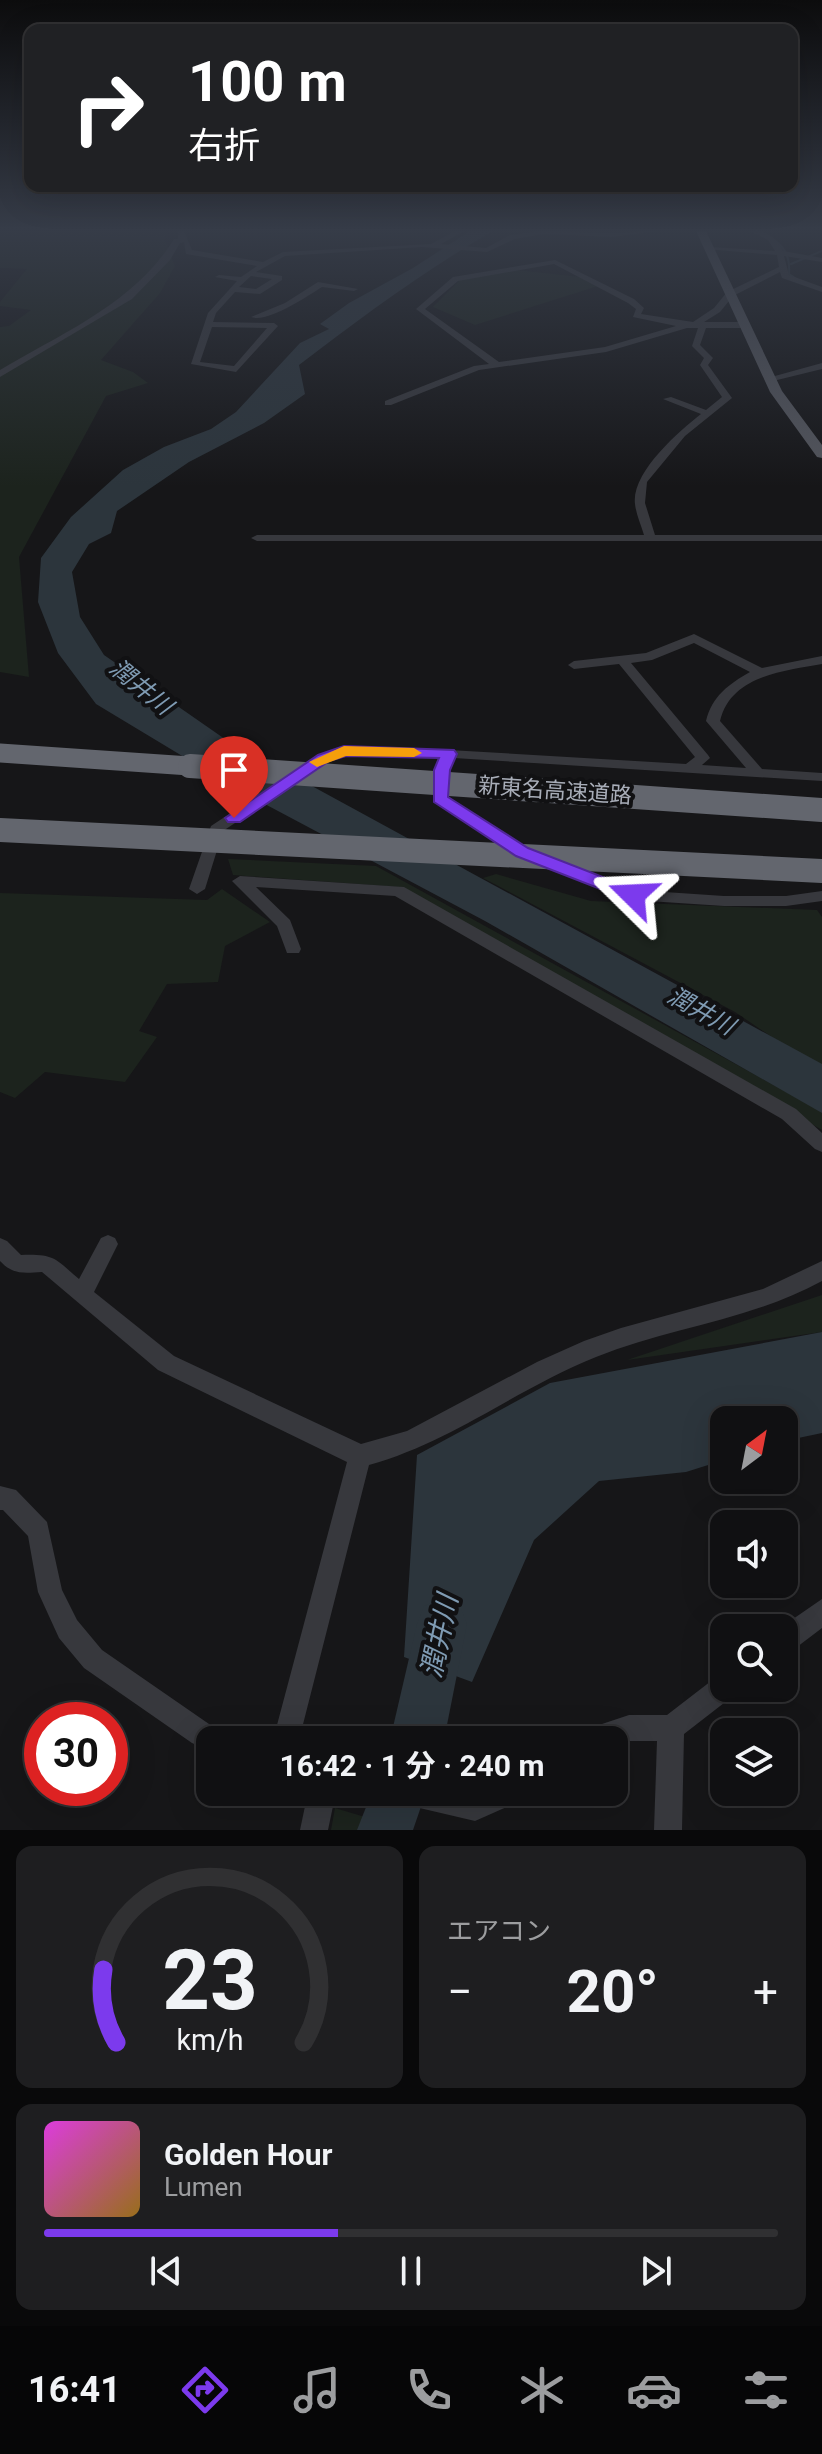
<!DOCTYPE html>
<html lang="ja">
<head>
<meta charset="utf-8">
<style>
  :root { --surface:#101012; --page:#1e1e20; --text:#f1f3f6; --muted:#9c9d9f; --line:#303032; --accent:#7c3aed }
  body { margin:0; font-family:Roboto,"Noto Sans JP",sans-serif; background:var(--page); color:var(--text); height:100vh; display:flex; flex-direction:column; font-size:30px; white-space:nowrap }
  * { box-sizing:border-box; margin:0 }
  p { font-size:26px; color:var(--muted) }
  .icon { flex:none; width:44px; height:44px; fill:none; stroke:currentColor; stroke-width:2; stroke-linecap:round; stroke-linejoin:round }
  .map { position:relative; height:1830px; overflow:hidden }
  .panel { display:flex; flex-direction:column; gap:16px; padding:16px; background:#09090a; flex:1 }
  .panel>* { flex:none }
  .top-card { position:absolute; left:24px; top:24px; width:774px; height:168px; border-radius:16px; box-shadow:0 8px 32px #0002,0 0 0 2px var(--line); background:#202124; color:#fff; overflow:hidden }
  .needle { width:52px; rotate:32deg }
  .fabs { position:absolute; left:710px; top:1406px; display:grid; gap:16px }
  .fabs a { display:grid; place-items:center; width:88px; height:88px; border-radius:16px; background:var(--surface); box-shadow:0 8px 32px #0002,0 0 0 2px var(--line); font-size:40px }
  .speed { position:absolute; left:24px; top:1702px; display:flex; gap:16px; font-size:40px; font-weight:700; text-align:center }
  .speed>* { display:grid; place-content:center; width:104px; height:104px; border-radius:50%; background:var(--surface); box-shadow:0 8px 32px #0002,0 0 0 2px var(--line); line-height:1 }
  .speed .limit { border:12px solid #d22; background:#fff; color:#111 }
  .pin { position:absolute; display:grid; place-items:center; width:68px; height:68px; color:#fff; margin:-82px -34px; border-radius:50% 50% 50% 0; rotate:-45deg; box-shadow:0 0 8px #0007 }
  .pin .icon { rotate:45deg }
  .me { position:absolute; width:88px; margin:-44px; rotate:291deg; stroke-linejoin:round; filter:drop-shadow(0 0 6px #0008) }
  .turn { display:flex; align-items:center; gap:28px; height:168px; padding:0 32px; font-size:36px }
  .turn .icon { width:104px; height:104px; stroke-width:2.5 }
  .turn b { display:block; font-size:56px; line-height:68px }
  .big { font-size:60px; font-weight:700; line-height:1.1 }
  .panel .widget { flex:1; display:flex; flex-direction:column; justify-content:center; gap:12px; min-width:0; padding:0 28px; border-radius:16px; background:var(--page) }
  .panel .dial { align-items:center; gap:0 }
  .dial svg { height:208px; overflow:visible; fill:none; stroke:var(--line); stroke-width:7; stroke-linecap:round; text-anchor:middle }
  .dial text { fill:var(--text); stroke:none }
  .song { display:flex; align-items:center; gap:24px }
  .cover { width:96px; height:96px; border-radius:12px; background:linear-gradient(135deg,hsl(300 70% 55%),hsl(40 70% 35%)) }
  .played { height:8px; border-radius:4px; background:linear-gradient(90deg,var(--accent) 40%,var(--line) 40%) }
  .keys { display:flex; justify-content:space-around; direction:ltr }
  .heat { display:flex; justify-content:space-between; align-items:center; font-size:44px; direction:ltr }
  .panel .tiles { flex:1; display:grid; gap:16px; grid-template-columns:1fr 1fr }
  .widget:last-child { grid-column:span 2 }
  .trip { position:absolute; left:196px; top:1726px; width:432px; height:80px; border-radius:16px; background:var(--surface); box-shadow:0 8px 32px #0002,0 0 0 2px var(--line); font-weight:700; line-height:80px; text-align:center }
  .tab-bar { display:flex; height:128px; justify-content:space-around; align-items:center; background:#060607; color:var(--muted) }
  .tab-bar .icon { width:56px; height:56px }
  .tab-bar .selected { color:var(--accent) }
  .tab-bar b { font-size:36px; color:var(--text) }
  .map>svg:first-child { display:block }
</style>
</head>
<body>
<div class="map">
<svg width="822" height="1830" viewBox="0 0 822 1830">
  <rect width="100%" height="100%" fill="#161618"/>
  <g fill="#1c231d">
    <polygon points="0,231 167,231 165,239 175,266 160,293 101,360 133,372 148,383 106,396 19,557 29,677 0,672 0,327 9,326 31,310 0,306 0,302 27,269 0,268"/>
    <polygon points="516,270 581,277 598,286 475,325 433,307 461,279"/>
    <polygon points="228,859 376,866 817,1109 822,1113 822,1130 400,887 233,875"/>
    <polygon points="496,874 591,901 817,910 822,917 822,1071 735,1012 483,878"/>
    <polygon points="222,889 270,922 225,946 218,982 167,984 139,1031 157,1037 125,1082 45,1072 15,1098 0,1092 0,893 207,900"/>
    <polygon points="822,1295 822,1332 627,1360"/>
    <polygon points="335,1808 408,1830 331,1830"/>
  </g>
  <g fill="#2c353c">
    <path d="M470,231H493C425,270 362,317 299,365L305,394L264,423L189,462L117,511L111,533L89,544L72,572L80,617L104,655L222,737L822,1064V1113L485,921L242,792L96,704L58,653L38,602L41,558L71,517L123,470L164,447L211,429L236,412L300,343L329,329L320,324L349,303L413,268Z"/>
    <polygon points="822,1332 822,1433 784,1441 784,1420 724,1420 724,1460 686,1472 599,1481 534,1540 472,1682 404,1657 417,1455 550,1383"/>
  </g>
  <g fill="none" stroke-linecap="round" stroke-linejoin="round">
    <g stroke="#2c353c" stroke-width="2">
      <path d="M757,231C778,239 791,250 789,274L798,280"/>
      <polyline points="791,264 822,251"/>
    </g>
    <g fill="#2c353c" fill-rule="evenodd">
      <polygon points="442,1599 460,1606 467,1624 444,1740 390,1740 417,1624 424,1606"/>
      <polygon points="372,1792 426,1792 413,1830 357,1830"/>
    </g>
    <g fill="#37383d" fill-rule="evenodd">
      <path d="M178,231H184L192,250L263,262L283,252L431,244L455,231H464L441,244L486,248L510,235L540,231L612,233L658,231L612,237L544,234L515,239L487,252L422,247L285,256L256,272L282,276V280L260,294L235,292L216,313L213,322L274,323L278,326L236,372L191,364L208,313L237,281L215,277L219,275L241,277L257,266L186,254L184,242L180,243L170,260L132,299L0,377V370C62,333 135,303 174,239H178ZM251,276L272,279L256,289L239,287ZM212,327L267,328L234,366L200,362Z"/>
      <path d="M750,231C766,230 776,237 783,251L822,258V262L784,256L789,275L822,287V292L782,278L780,272L733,296L720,312L704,322H745L749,325L745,328H706L700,345L713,358L708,365L732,398L685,436L647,482L645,503L655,535H822V541H257L251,538L257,535H644C641,525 636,514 635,504C631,473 678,432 701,414L663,399L671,397L706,410L722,397L700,365L704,358L692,346L698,328H687L606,352L479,370L391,405H385V401L474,366L489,364L416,309L453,277L555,260L634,299L644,308L641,314L693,322L714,308L727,292L779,267L777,255L706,249L710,247L775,251L768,240ZM554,264L628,303L636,309L633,317L676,326L605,347L499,362L425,309L458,281Z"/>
      <path d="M318,282L358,289L354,291L322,287C306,297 268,323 251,317L285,303Z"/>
      <polygon points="822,363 822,369 769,382 764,379"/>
      <path d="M694,634L762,668L822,656V664C784,671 731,675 720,721L762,769L822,773V781L454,758L449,770L447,797L532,851L535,854L532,857L527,859L435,802L433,799L435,770L440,758L345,755L328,761L223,831L205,889L197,894L189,889L211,826L318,755L339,748L449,750L686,764L695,757L619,664L574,669L568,665L574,661L646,653ZM694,643L750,672C729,684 712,696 706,721L746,768L702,765L710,758L708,755L631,663L652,660Z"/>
      <polygon points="549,858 635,890 724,896 786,896 822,891 822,901 786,906 724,906 633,900 544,867 541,863"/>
      <polygon points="240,876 404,887 796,1109 822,1133 822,1152 815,1149 782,1119 395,896 256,887 290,920 301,949 299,953 287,953 277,926 232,881"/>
      <path d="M108,1235L115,1238L118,1244L94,1292L174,1356L361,1444L407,1431L537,1362L584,1341L621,1328L763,1289L822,1261V1281C751,1320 670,1327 596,1357C518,1388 452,1442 369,1465L299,1740H273L347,1462L158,1370L42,1272C24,1273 13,1275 0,1261V1238L7,1241L21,1255C55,1254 54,1258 79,1279L101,1238Z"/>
      <polygon points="0,1486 16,1490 47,1522 62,1590 77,1620 102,1650 209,1724 226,1731 230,1740 210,1740 210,1751 192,1743 84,1668 59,1638 38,1592 28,1536 3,1510 0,1510"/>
      <polygon points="822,1599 822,1628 793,1650 784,1654 784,1628 780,1628"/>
      <polygon points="724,1674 724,1688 737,1688 733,1696 684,1734 682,1830 654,1830 657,1741 629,1741 614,1746 614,1740 577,1740 581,1731 629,1715 667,1715 715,1678"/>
      <polygon points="308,1792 336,1792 328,1830 300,1830"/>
      <polygon points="397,1792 522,1792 518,1802 475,1821 411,1806 401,1802"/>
    </g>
    <polygon fill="#53555c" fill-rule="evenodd" points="696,231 706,231 782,391 822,445 822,458 817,457 770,392"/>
    <polyline stroke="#63666e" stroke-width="19" points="0,753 219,768"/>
    <g stroke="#63666e" stroke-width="24">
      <polyline points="190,766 822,810"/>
      <polyline points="0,830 822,871"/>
    </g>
  </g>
  <linearGradient id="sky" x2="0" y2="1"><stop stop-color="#0c0c0d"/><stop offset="0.47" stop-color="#363c48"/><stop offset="1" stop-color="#363c48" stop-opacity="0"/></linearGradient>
  <rect width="822" height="487" fill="url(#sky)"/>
  <polygon fill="#7c3aed" stroke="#51269a" stroke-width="2" points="344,746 454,750 457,754 450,770 448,797 528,848 639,891 642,895 639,899 626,899 516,856 434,802 434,770 439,758 346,756 329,761 240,822 228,822 225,818 318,755"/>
  <polygon fill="#f59e0b" points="344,746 414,748 422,753 414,757 346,756 317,767 309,762"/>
  <g text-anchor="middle" stroke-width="8" stroke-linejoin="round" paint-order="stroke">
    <g font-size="22" fill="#a8adb8" stroke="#111113">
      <text transform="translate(555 790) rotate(4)" y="8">新東名高速道路</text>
    </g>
    <g font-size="24" font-style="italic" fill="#7f9bb3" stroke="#111113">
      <text transform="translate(141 687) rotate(39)" y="8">潤井川</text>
      <text transform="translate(701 1011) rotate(29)" y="8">潤井川</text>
    </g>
    <g font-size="28" font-style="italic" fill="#7f9bb3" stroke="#111113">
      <text transform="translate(439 1636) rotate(-78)" y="10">潤井川</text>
    </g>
  </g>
</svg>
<div class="fabs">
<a><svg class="needle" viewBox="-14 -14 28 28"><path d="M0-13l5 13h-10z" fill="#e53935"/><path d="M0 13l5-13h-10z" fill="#9c9d9f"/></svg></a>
<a><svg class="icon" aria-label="sound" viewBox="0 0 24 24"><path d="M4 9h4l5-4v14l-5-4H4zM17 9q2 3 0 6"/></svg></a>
<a><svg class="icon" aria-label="search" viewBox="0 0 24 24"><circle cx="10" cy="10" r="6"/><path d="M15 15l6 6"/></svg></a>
<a><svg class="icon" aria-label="layers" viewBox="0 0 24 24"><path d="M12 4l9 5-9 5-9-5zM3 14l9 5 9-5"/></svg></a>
</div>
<div class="speed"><div class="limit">30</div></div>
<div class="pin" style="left:234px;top:818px;background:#d93025"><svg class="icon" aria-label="arrive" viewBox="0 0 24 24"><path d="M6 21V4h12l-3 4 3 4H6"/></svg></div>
<svg class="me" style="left:633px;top:895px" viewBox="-20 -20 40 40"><path d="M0-17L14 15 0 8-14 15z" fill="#7c3aed" stroke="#fff" stroke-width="4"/></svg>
<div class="trip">16:42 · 1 分 · 240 m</div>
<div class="top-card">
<div class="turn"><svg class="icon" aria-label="right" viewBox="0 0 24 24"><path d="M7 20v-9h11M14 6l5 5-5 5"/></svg><div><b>100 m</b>右折</div></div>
</div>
</div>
<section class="panel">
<div class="tiles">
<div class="widget dial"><svg viewBox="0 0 100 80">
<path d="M14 69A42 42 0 1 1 86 69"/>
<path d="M14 69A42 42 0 0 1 9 41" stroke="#7c3aed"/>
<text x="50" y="56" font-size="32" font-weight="700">23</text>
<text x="50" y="72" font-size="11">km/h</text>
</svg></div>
<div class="widget"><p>エアコン</p>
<div class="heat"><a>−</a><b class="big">20°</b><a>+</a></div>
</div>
<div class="widget">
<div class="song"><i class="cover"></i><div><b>Golden Hour</b><p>Lumen</p></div></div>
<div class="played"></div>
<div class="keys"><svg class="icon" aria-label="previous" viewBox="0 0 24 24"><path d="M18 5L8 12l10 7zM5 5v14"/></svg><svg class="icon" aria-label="pause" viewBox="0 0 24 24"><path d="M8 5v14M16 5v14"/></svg><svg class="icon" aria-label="next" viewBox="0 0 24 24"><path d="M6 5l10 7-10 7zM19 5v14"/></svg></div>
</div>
</div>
</section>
<nav class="tab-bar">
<b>16:41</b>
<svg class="icon selected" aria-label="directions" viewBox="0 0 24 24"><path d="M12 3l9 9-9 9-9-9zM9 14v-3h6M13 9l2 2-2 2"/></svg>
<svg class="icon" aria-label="music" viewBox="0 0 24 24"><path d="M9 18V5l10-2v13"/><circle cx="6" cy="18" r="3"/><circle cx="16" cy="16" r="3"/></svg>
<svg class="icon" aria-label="phone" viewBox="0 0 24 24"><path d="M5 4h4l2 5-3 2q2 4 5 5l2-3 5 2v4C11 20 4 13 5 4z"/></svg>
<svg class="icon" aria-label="climate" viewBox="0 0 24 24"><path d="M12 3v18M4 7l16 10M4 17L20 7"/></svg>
<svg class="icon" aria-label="car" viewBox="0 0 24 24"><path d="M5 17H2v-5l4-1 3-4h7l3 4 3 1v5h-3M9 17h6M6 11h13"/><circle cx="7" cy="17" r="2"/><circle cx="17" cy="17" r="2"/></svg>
<svg class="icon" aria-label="filters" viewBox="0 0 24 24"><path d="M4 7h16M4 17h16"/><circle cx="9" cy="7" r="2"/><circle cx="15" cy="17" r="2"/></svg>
</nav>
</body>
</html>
